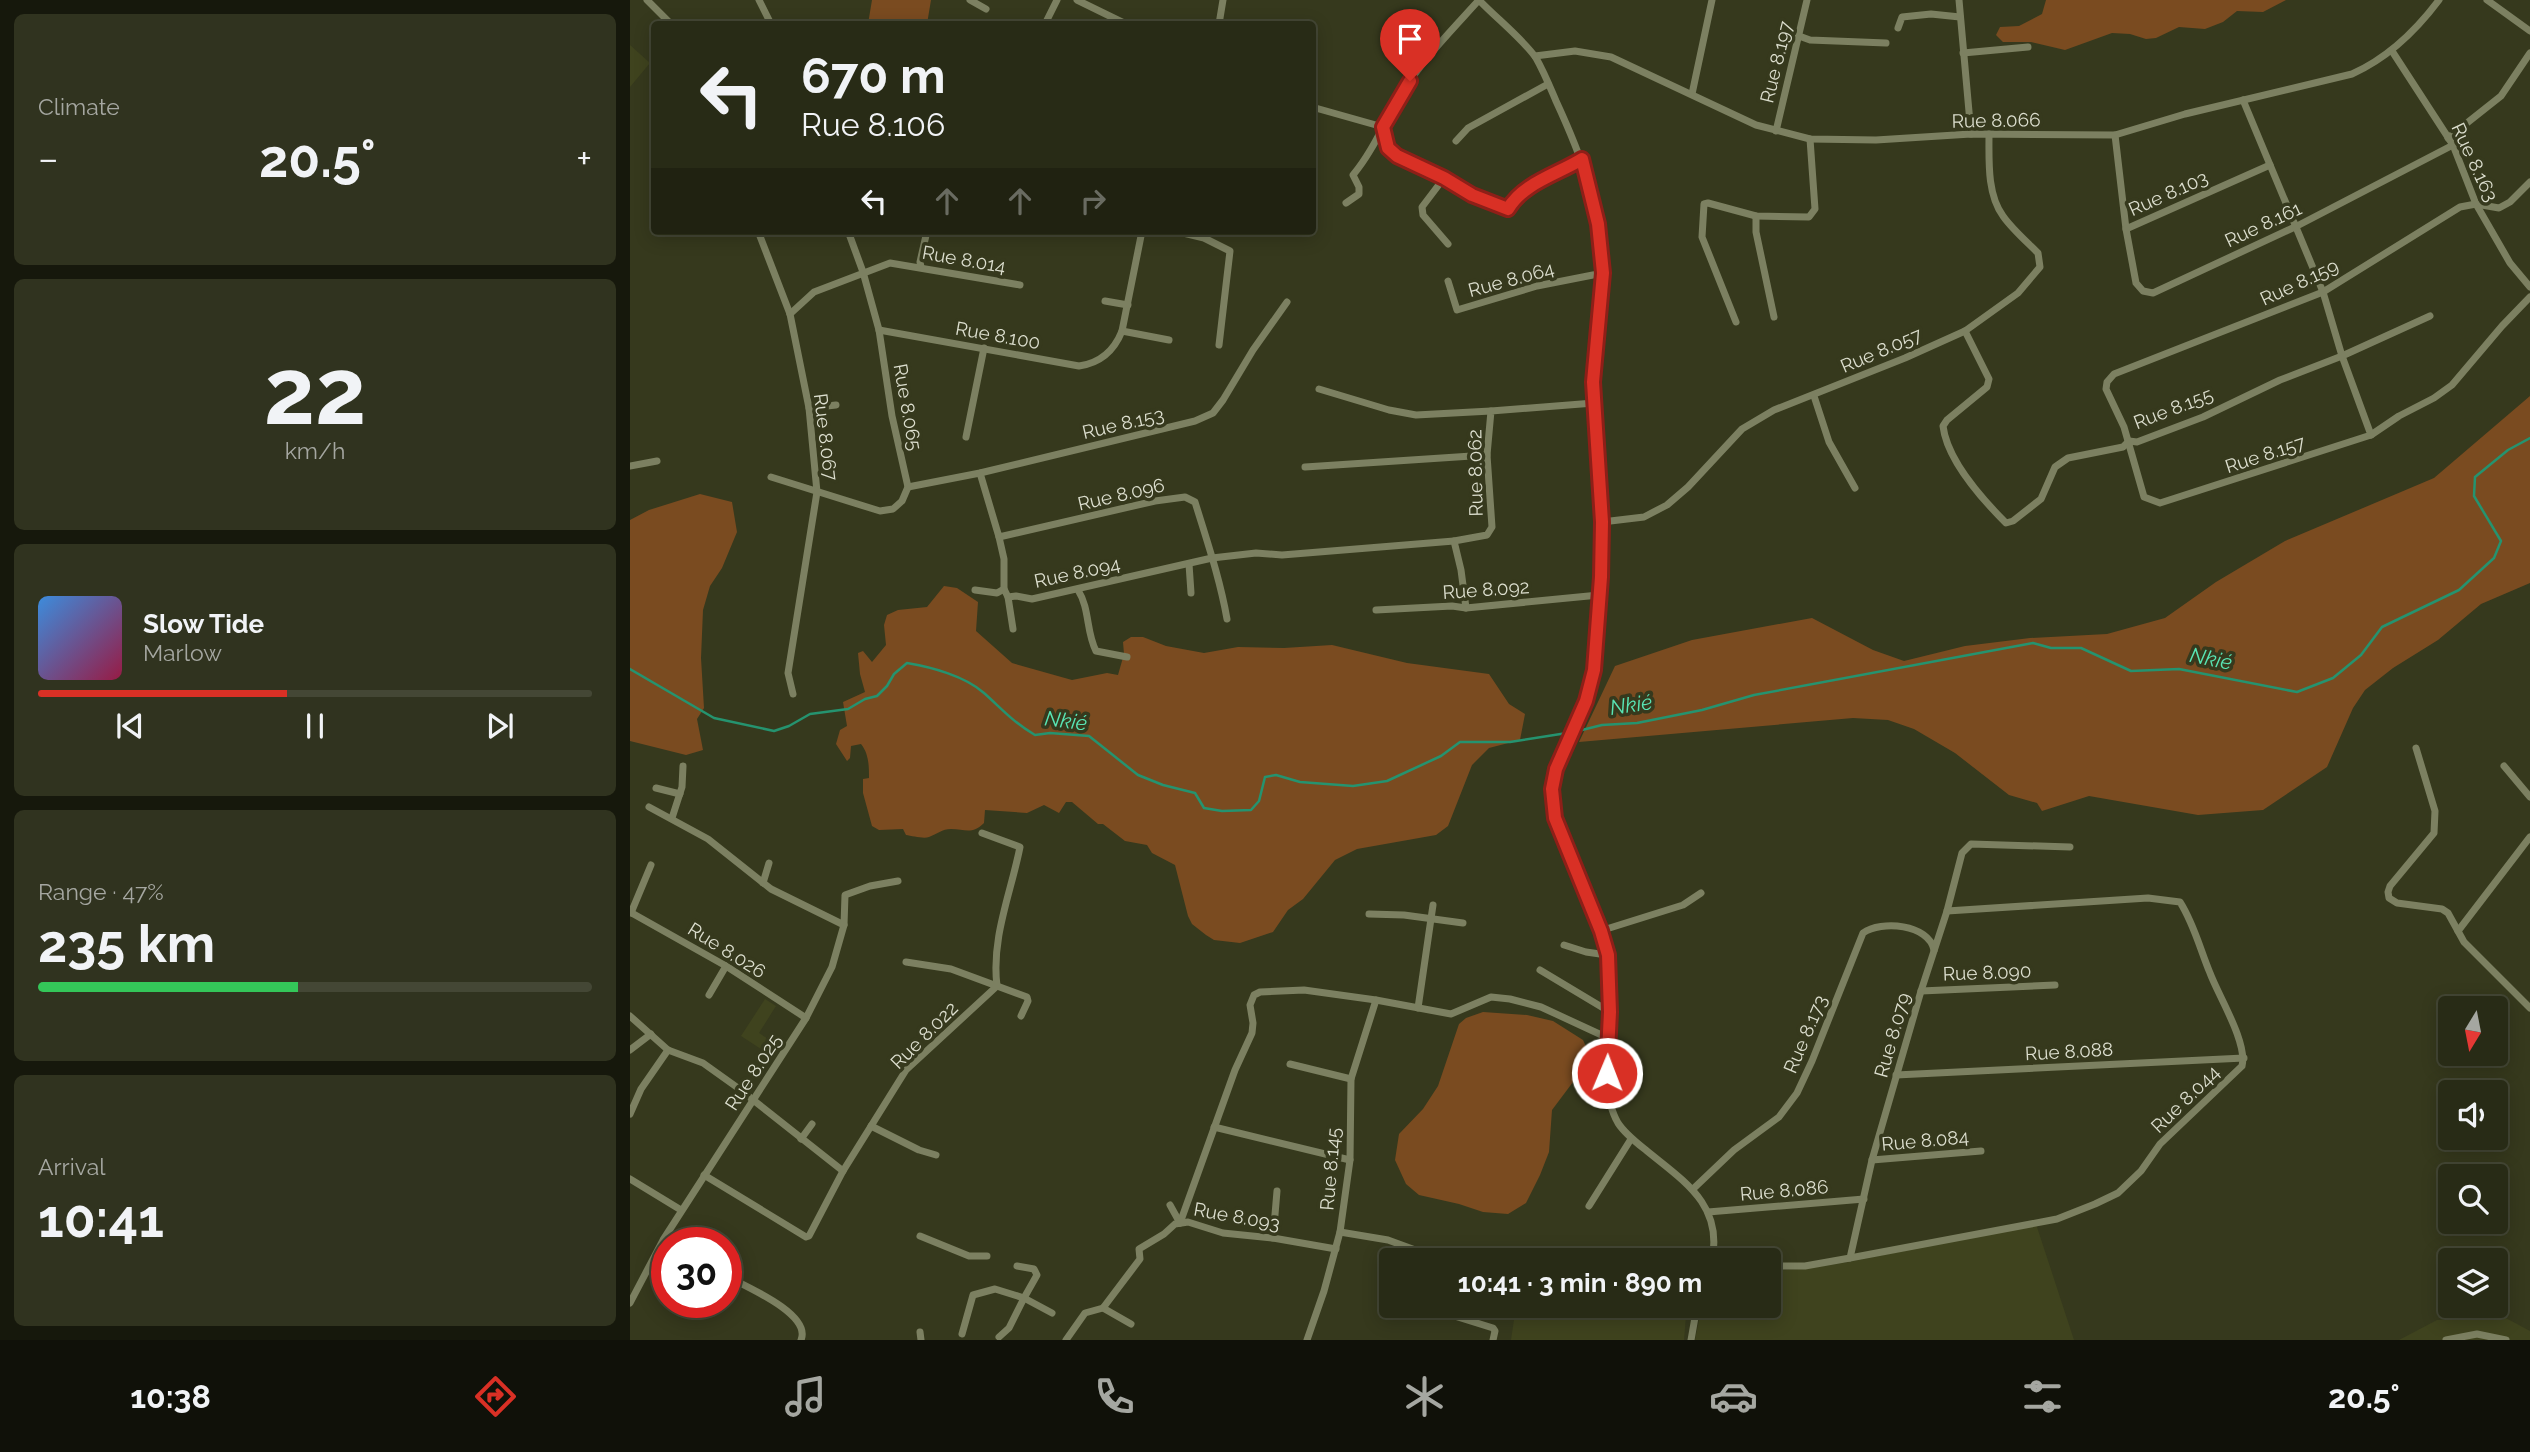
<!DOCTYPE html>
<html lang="en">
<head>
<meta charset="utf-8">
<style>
  :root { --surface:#282b16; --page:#30331f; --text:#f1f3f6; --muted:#a5a7a1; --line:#444735; --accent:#d93025 }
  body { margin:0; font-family:Raleway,sans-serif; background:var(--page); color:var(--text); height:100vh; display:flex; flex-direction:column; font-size:26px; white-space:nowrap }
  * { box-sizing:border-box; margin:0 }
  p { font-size:23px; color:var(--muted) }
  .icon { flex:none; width:38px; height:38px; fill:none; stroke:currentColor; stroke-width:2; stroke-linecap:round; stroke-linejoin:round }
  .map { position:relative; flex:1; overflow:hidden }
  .side { display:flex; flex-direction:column; gap:14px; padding:14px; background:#16180c; width:630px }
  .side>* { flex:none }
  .guide { position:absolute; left:21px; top:21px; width:665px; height:214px; border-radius:7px; box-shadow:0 4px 18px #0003,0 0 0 2px var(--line); background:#282b16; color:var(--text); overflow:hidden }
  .needle { width:46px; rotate:190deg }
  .fabs { position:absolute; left:1808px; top:996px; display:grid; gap:14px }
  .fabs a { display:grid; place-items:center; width:70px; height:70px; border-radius:7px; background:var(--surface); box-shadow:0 4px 18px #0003,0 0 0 2px var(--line); font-size:35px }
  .speed { position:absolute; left:21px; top:1227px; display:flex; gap:14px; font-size:35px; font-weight:700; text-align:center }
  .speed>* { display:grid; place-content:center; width:91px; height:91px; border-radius:50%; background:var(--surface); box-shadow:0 4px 18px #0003,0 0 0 2px var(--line); line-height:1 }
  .speed .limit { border:10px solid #d22; background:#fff; color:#111 }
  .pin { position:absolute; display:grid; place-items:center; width:60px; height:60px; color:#fff; margin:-72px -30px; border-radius:50% 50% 50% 0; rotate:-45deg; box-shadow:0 0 7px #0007 }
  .pin .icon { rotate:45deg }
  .me { position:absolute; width:77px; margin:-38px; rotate:1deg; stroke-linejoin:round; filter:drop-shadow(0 0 5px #0008) }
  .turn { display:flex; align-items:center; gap:24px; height:147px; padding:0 35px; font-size:32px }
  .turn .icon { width:91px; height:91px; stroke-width:2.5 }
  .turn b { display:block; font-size:49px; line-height:60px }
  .lanes { display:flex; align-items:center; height:66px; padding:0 35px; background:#0003; justify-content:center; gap:35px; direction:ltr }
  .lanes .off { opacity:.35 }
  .big { font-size:52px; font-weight:700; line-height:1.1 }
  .side .widget { flex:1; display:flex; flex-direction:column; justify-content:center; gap:10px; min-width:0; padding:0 24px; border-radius:10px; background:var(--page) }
  .side .dial { align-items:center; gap:0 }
  .dial b { font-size:91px; line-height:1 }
  .song { display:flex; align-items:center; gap:21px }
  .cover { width:84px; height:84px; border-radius:10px; background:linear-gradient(135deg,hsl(210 70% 55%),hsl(340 70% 35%)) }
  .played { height:7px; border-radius:4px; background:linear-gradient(90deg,var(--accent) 45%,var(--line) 45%) }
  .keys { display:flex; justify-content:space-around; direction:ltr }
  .heat { display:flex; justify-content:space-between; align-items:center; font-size:38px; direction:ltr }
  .charge { height:10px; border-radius:5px; background:linear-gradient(90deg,#34c759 47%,var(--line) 0) }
  .trip { position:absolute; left:749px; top:1248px; width:402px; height:70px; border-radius:7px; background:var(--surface); box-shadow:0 4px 18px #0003,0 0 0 2px var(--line); font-weight:700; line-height:70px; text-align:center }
  .menu { display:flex; height:112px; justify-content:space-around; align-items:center; background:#101109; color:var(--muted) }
  .menu .icon { width:49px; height:49px }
  .menu .current { color:var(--accent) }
  .menu b { font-size:32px; color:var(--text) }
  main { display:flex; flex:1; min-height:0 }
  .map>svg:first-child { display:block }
</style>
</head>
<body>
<main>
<section class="side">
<div class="widget"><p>Climate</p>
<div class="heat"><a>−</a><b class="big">20.5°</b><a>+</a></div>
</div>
<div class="widget dial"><b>22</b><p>km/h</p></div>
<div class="widget">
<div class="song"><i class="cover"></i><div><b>Slow Tide</b><p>Marlow</p></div></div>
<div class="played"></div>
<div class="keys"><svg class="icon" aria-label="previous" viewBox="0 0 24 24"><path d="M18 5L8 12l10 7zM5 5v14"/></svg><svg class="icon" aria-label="pause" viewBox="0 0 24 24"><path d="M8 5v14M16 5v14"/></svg><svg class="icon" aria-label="next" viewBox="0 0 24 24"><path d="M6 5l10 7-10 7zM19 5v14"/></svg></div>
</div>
<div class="widget"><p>Range · 47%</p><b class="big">235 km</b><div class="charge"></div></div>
<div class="widget"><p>Arrival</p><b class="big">10:41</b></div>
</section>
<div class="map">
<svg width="1900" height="1340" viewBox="0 0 1900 1340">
  <rect width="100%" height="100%" fill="#36391d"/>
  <g fill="#3f431e">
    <polygon points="0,45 20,63 0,87"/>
    <polygon points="135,999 146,1006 129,1033 150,1047 143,1057 111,1036"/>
    <polygon points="1406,1224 1444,1340 1065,1340 1072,1306 1139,1306 1139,1271 1174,1269 1219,1262"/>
    <polygon points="886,1306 933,1306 1056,1316 1054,1340 881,1340"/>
    <polygon points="1874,1317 1900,1331 1900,1340 1769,1340 1807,1320"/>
  </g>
  <g fill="#7a4b20">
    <polygon points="242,0 301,0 297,24 238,24"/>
    <polygon points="1416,0 1656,0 1633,12 1607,11 1593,22 1575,29 1549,27 1526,38 1516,39 1500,34 1482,33 1435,50 1401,42 1373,42 1366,35 1370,27 1389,26 1412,14"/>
    <polygon points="1900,396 1900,583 1851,604 1808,640 1763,668 1735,690 1723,708 1697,767 1633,810 1568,815 1459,796 1412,811 1407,803 1379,795 1325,753 1284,729 1258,720 1223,718 949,742 985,666 1062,640 1182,618 1243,650 1274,661 1335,646 1400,638 1477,634 1535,618 1586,582 1655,541 1804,478"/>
    <polygon points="70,494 102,502 107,532 92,568 80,586 73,610 71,658 74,708 67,719 73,750 56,755 0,741 0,520 19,510"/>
    <path d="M314,586L327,588L348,602L346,631L382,663L442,680L477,673L488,675L494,654L493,642L501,637H513L536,646L574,653L608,647L654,648L702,645L777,663L859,674L879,704L895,714L890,740L859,748L842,765L818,826L806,835L727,849L705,860L673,899L658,910L643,932L610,943L584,940L576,935L562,924L558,916L545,865L522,853L517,845L495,841L473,824H468L442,802H436L429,813L414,805L397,813L355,810L354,823C342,835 335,829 321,829C312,829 307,834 299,837C294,839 282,836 276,835L273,829L249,830L242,826L233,793V779L239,778C239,766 239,754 231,744L221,746L220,758L217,761L206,744L210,730L217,726L213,702L235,692L230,674L228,653L233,651L242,662L256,645L254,625L257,615L268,610L297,607Z"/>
    <polygon points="853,1012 897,1015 923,1021 953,1040 960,1055 961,1064 957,1073 943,1082 922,1110 919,1152 910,1175 896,1203 878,1214 853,1212 829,1204 789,1195 776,1184 765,1160 769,1134 793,1109 808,1086 829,1024 836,1018"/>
  </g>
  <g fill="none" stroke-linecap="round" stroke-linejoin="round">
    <g stroke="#25936f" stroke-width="2.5">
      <path d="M0,669L84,718L144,731L159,726L180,714L218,709L235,699L247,696L257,686L264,674L277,663C301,667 335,676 354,693C372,709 383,722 405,735L420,733L459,736L508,775L533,785L565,793L574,808L592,811L621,810L629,801L635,777L646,775L670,782L723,786L757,781L811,756L830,742H880L937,733"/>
      <polyline points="944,732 972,725 1007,723 1072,710 1124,695 1403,643 1421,648 1451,648 1501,671 1549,669 1667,692 1703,678 1731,655 1752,627 1829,590 1864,558 1871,541 1844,496 1845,477 1878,450 1900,438"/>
    </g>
    <g stroke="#7c8061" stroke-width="7">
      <polyline points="17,0 41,24"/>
      <polyline points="129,0 141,24"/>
      <polyline points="340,0 356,9"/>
      <polyline points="447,0 496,24"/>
      <polyline points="1329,0 1341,134"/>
      <polyline points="1857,0 1900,31"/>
      <polyline points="415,24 427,0"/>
      <polyline points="589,24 593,0"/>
      <polyline points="1268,28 1272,17 1301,14 1330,17"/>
      <polyline points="1169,36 1180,40 1256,43"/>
      <polyline points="1762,51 1823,145 1846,204 1880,263 1900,287"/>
      <polyline points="1333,53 1398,47"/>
      <path d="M905,56L945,51L981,57L1126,125L1180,139L1246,140L1341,134L1485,135L1555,114L1722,74C1758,58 1785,32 1809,0"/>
      <polyline points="1062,94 1082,0"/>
      <path d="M682,107L753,127L757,148L767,156L814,178L842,195L878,209C893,183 928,175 952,159"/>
      <polyline points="1146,131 1177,0"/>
      <polyline points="1485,135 1496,229 1640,165"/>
      <polyline points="1818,138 1871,96 1900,53"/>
      <polyline points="826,141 838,128 918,84"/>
      <polyline points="814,178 792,207 793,215 818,244"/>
      <path d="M716,203L729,194V187L723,175C743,151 754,123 770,96C792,60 821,31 849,0C865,17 894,40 906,58C914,72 920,87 926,101C951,155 972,210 973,271C973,309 962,348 963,386C964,432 971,477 972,522C973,569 970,619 965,665C960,713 919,752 923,801C928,855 968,901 977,954C986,1002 964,1082 988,1123C995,1134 1007,1143 1017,1151C1055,1182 1093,1205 1082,1260"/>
      <polyline points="1126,216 1126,232 1144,317"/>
      <polyline points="1496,229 1506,283 1513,291 1523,293 1667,226 1823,145"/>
      <polyline points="128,231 160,314 179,408 187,492 158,673 163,694"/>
      <polyline points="512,231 492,331 539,340"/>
      <polyline points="545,231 574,238 600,251 589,345"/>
      <polyline points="291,267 290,262 297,231"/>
      <polyline points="818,281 827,310 907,286 973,273"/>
      <polyline points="475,301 498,305"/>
      <polyline points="160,314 184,292 260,263 390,285"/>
      <polyline points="1800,316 1712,356 1741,435 1530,503 1514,497 1494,427 1476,389 1477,382 1484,374 1693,292 1830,207 1846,204 1869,208 1880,202 1900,182"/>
      <polyline points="1106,322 1072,237 1074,204 1078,203 1126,216 1179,217 1185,209 1180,139"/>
      <path d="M249,330L449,366C471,363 484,351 492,331"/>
      <path d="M1335,331L1359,379L1357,387L1317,420L1313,426C1317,460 1353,500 1376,523L1383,521L1411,499L1425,467L1438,458L1493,447L1499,441L1507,442L1573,417L1650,380L1712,356L1693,292L1613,100"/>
      <polyline points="689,389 759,410 786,415 861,411"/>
      <polyline points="1184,396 1199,442 1225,488"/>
      <polyline points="179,408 206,405"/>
      <polyline points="1741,435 1769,416 1804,398 1822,385 1872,326 1900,297"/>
      <polyline points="336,437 354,348"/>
      <polyline points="0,466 27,461"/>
      <polyline points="675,467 857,455"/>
      <path d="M350,473L369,537L525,501L555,497L565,502C577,541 590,579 597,619"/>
      <polyline points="141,477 250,511 263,509 272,501 278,487 262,416 249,330 233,272 218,231"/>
      <polyline points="278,487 350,473 565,421 583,413 593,400 623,350 657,302"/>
      <path d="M972,522L1014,517L1037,505L1058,487L1112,429L1144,410L1275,358L1335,331L1388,293L1410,267L1408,253C1396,241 1382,229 1373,216C1357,194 1359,161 1359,134"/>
      <polyline points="369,537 374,559 374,589 378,597 386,596 402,599 582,558 626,553 652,555 824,541"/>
      <polyline points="559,564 561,593"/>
      <polyline points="345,590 367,593 374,589"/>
      <path d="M448,590C460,609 456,632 466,651L497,657"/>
      <polyline points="378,597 383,629"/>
      <polyline points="836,608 831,570 824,541 857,535 862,527 857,455 861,411 964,403"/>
      <polyline points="746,610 822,606 836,608 969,595"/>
      <polyline points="1786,748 1805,811 1804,833 1760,886 1758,892 1759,898 1767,903 1812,909 1818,913 1834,942 1900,1008"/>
      <polyline points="1874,766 1900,797"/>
      <polyline points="26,788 50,794"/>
      <polyline points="19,807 78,839 141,889 214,925"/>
      <polyline points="42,818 52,787 53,766"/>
      <polyline points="133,883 139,863"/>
      <polyline points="0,912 96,966 176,1018"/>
      <polyline points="1,913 21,865"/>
      <polyline points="739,914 774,915 833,923"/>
      <polyline points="970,931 1053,905 1071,893"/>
      <polyline points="1828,931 1900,837"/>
      <polyline points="934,945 956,952 977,955"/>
      <polyline points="276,962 321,969 397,997 398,1001 391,1016"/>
      <polyline points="910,970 980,1012"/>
      <polyline points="1291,991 1425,985"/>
      <polyline points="79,995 96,966"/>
      <polyline points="788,1008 803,905"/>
      <polyline points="0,1016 38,1050 73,1063 108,1088 213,1171"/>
      <polyline points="0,1050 21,1034"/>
      <polyline points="660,1064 721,1079"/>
      <polyline points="1266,1075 1614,1058"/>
      <polyline points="0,1114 11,1089 38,1050"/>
      <polyline points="241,1126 289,1150 306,1155"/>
      <polyline points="584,1127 720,1160"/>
      <polyline points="171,1139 182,1124"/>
      <polyline points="1242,1160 1351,1151"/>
      <path d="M74,1175L176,1237L179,1236L213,1171L276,1070L367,986C361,938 381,893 390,847L352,833"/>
      <polyline points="0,1179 51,1210"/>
      <path d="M1063,1189L1104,1150L1149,1117L1167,1093L1182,1061L1233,933C1251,920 1299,924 1304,950"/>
      <polyline points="540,1205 550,1223"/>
      <polyline points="959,1206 1001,1139"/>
      <polyline points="1078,1212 1234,1199"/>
      <polyline points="550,1223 605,1070 622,1033 623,1023 620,1005 624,995 630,992 674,990 746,1000 821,1014 861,997 880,999 911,1007 978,1038"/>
      <polyline points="710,1232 758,1240 799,1255"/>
      <polyline points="290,1236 339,1256 357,1256"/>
      <polyline points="643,1238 647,1191"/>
      <path d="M1220,1258L1427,1219L1465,1204L1488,1193L1511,1171L1530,1144L1612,1066C1618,1043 1588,995 1580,973C1570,949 1564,924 1550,902L1518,898L1317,911"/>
      <polyline points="387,1266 404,1269 407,1275 394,1298 422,1313"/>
      <polyline points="1139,1266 1175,1266 1220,1258 1242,1160 1291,991 1317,911 1332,853 1341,844 1440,847"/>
      <path d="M96,1276C115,1286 182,1314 171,1340"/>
      <polyline points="0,1303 33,1240 176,1018 202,967 214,925 215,895 240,886 268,881"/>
      <polyline points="804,1306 802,1309 863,1328 865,1331 863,1340"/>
      <polyline points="995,1306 1064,1314"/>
      <polyline points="473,1308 501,1324"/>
      <polyline points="290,1332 291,1340"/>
      <polyline points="332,1334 343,1295 365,1289 394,1298 379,1328 369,1337"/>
      <polyline points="436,1340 455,1313 473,1308 510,1259 509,1249 534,1234 545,1224 558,1222 593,1233 643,1238 706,1249"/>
      <polyline points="677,1340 694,1291 710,1232 720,1160 721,1079 746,1000"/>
      <polyline points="1061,1340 1067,1306"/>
      <polyline points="1816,1340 1847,1334 1876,1340"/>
    </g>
  </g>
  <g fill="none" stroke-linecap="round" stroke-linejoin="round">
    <defs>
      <path id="route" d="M780,81L753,127L758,148L767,156L814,178L842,195L878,209C893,183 928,174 952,159L968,224L973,273L963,382L972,522L971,577L964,670L956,701L926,769L922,789L925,818L971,931L978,955L980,1012L977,1073"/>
    </defs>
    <use href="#route" stroke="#8d1f18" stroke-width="18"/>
    <use href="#route" stroke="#d93025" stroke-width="12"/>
  </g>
  <g text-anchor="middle" stroke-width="7" stroke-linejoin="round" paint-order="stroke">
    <g font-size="19" fill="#dcdece" stroke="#36391d">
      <text transform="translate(1146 62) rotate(-76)" y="7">Rue 8.197</text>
      <text transform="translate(1366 120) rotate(-1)" y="7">Rue 8.066</text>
      <text transform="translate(1845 162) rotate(65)" y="7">Rue 8.163</text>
      <text transform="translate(1538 193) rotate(-24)" y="7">Rue 8.103</text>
      <text transform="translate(1633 224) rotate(-25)" y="7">Rue 8.161</text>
      <text transform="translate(334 259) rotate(10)" y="7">Rue 8.014</text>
      <text transform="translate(881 279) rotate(-15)" y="7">Rue 8.064</text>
      <text transform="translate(1669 282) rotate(-25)" y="7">Rue 8.159</text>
      <text transform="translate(368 335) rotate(10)" y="7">Rue 8.100</text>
      <text transform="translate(1251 350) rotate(-23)" y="7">Rue 8.057</text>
      <text transform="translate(278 407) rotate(80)" y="7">Rue 8.065</text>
      <text transform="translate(1543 408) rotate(-21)" y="7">Rue 8.155</text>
      <text transform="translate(493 423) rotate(-13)" y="7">Rue 8.153</text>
      <text transform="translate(196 437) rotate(83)" y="7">Rue 8.067</text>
      <text transform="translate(1635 454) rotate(-18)" y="7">Rue 8.157</text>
      <text transform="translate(845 473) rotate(-91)" y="7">Rue 8.062</text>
      <text transform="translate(491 494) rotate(-13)" y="7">Rue 8.096</text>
      <text transform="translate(447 572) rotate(-12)" y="7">Rue 8.094</text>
      <text transform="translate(856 589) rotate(-4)" y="7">Rue 8.092</text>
      <text transform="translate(97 950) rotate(32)" y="7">Rue 8.026</text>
      <text transform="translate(1357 972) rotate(-2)" y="7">Rue 8.090</text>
      <text transform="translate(1175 1034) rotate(-67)" y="7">Rue 8.173</text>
      <text transform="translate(294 1035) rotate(-45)" y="7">Rue 8.022</text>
      <text transform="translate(1262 1035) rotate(-74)" y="7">Rue 8.079</text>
      <text transform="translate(1439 1051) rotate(-3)" y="7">Rue 8.088</text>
      <text transform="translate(123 1072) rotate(-57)" y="7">Rue 8.025</text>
      <text transform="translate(1555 1099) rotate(-44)" y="7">Rue 8.044</text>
      <text transform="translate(1295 1140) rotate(-5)" y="7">Rue 8.084</text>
      <text transform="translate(700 1169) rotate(-85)" y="7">Rue 8.145</text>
      <text transform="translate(1154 1190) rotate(-5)" y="7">Rue 8.086</text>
      <text transform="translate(607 1216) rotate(10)" y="7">Rue 8.093</text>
    </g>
    <g font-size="21" font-style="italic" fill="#59e5b4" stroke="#36391d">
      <text transform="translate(1581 659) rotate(11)" y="7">Nkié</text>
      <text transform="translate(1001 705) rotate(-8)" y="7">Nkié</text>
      <text transform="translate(436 721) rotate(7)" y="7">Nkié</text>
    </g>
  </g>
</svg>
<div class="fabs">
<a><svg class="needle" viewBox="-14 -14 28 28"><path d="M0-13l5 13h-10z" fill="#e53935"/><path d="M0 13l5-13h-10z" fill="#a5a7a1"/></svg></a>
<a><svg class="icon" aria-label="sound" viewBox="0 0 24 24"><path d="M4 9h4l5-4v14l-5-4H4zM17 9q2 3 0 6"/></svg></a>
<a><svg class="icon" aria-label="search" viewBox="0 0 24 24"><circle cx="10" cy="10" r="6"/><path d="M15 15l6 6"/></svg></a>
<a><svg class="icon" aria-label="layers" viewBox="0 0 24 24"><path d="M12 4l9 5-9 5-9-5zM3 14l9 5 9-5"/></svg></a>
</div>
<div class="speed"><div class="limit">30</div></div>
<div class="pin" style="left:780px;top:81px;background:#d93025"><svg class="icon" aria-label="arrive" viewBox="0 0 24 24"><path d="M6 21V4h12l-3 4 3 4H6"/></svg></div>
<svg class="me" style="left:977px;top:1073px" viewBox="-20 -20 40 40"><circle r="17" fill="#d93025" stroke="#fff" stroke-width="3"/><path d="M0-11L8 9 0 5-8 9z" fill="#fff"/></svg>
<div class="trip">10:41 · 3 min · 890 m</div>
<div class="guide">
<div class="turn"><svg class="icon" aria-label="left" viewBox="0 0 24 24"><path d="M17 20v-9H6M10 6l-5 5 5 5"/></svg><div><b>670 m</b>Rue 8.106</div></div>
<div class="lanes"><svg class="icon" aria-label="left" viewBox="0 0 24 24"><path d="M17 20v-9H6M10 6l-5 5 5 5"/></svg><svg class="icon off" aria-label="ahead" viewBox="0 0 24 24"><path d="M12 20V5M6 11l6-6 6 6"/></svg><svg class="icon off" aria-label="ahead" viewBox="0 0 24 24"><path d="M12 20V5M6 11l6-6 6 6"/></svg><svg class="icon off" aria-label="right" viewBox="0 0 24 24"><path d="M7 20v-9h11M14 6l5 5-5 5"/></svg></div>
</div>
</div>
</main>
<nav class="menu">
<b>10:38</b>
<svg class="icon current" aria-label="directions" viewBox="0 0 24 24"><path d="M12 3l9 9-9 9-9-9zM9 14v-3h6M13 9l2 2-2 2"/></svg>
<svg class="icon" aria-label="music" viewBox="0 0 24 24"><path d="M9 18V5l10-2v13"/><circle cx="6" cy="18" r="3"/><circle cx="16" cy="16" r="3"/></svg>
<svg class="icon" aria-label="phone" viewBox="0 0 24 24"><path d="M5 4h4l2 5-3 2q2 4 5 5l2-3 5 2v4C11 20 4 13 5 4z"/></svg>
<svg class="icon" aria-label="climate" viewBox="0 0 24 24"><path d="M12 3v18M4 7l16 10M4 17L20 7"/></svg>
<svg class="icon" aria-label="car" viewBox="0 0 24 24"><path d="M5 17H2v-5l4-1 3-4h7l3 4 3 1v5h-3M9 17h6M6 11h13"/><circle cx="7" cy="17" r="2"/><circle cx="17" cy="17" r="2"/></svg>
<svg class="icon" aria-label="filters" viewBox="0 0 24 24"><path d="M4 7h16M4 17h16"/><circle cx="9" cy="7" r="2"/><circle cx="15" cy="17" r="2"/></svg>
<b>20.5°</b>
</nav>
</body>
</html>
